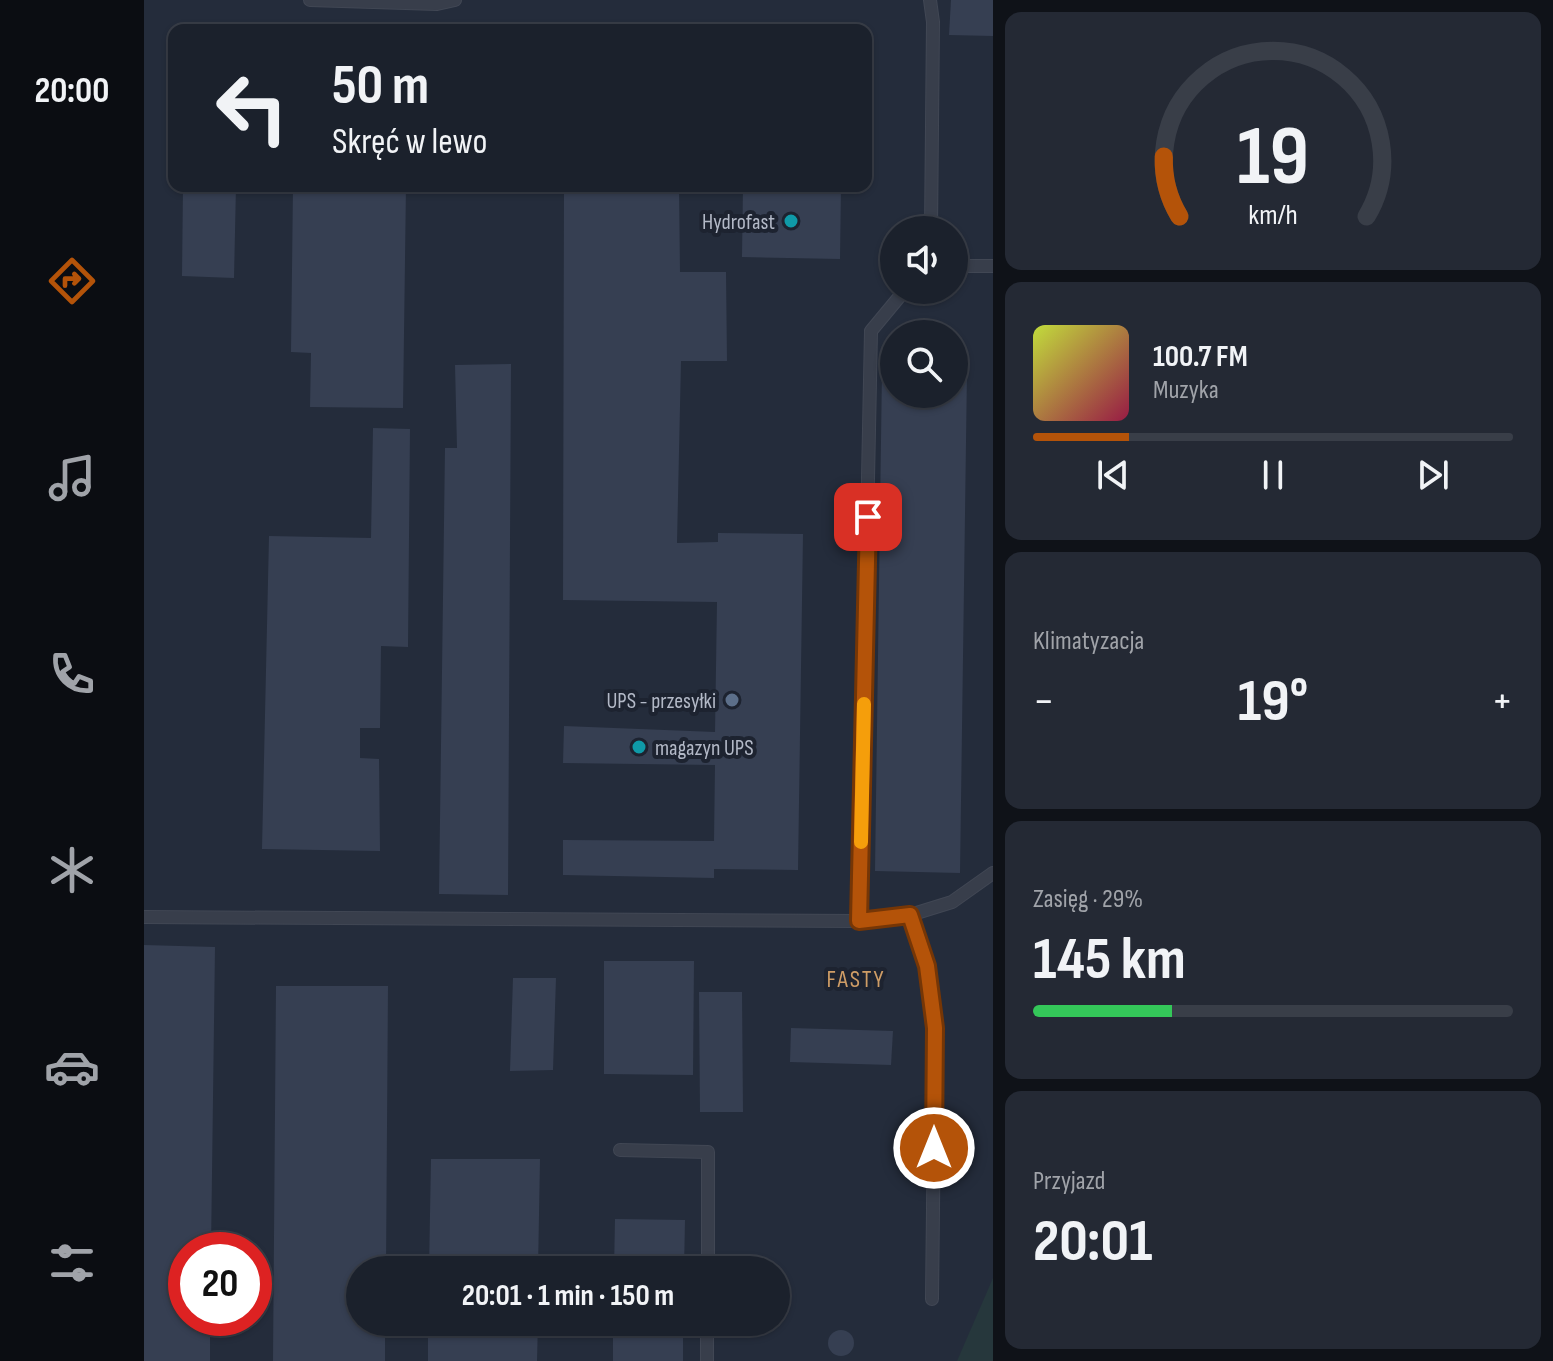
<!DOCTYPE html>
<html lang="pl">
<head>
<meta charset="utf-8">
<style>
  :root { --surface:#1b212c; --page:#242934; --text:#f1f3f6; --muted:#a0a3a9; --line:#393e48; --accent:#b45309 }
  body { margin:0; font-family:"Sofia Sans Condensed",sans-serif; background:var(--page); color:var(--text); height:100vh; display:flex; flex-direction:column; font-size:30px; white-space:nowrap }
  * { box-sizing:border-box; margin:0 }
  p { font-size:26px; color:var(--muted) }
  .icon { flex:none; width:44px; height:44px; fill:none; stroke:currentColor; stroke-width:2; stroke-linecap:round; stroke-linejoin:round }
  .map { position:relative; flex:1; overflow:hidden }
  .side { display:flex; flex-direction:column; gap:12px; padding:12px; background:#0f1218; width:560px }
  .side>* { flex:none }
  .banner { position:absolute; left:24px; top:24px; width:704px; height:168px; border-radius:16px; box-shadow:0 2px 6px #0004,0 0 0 2px var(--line); background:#1b212c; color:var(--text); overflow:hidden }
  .buttons { position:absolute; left:736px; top:216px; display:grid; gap:16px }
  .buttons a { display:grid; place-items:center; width:88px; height:88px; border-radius:50%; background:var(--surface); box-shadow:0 2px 6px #0004,0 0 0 2px var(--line); font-size:40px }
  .speed { position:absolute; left:24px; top:1232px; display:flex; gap:16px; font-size:40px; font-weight:700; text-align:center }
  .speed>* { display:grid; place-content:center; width:104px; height:104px; border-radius:50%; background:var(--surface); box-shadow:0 2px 6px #0004,0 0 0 2px var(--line); line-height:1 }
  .speed .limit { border:12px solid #d22; background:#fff; color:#111 }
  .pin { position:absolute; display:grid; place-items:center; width:68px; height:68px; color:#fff; margin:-34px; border-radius:16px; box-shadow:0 4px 12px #0006 }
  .me { position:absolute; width:88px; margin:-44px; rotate:0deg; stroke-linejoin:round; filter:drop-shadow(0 0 6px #0008) }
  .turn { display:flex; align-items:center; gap:28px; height:168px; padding:0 32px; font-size:36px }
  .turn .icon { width:104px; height:104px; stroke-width:2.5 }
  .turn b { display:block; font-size:56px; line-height:68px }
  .big { font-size:60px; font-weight:700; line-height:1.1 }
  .side .widget { flex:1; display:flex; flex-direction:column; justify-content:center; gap:12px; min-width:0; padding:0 28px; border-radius:16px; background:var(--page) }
  .side .dial { align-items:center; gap:0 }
  .dial svg { height:208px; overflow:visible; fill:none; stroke:var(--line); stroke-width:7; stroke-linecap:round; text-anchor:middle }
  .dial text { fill:var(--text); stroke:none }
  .song { display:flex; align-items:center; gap:24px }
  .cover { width:96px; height:96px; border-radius:12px; background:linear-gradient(135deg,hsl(70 70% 55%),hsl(340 70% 35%)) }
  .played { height:8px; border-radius:4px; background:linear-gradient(90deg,var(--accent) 20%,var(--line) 20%) }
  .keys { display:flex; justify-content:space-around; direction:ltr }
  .heat { display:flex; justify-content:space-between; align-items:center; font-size:44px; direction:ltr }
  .charge { height:12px; border-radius:6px; background:linear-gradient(90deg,#34c759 29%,var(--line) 0) }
  .trip { position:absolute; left:202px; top:1256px; width:444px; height:80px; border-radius:40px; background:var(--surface); box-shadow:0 2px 6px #0004,0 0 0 2px var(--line); font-weight:700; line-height:80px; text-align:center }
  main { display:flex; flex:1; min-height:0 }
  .dock { display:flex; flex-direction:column; width:144px; justify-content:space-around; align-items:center; background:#0b0d12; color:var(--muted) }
  .dock .icon { width:56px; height:56px }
  .dock .selected { color:var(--accent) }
  .dock b { font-size:36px; color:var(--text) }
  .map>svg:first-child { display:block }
</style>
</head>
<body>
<main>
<nav class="dock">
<b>20:00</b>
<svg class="icon selected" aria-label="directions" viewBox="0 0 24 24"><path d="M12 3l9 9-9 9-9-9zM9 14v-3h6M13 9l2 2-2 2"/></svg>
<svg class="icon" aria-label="music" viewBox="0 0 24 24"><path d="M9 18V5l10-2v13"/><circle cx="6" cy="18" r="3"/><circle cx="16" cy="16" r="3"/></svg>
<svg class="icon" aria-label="phone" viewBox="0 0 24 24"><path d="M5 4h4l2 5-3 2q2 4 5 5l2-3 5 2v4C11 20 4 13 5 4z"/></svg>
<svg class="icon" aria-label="climate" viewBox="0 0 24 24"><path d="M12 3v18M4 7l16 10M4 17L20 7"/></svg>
<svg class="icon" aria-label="car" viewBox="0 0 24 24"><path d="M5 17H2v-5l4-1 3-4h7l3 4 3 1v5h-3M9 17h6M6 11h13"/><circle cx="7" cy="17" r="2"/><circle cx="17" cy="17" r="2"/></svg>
<svg class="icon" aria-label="filters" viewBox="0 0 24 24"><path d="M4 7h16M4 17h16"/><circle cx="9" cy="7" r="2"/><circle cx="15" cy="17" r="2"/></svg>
</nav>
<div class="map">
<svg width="849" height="1361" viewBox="0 0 849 1361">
  <rect width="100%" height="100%" fill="#242c3b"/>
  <polygon fill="#26373c" points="849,1278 849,1361 813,1361"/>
  <g fill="#363f52">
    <polygon points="807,0 849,0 849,36 805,35"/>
    <polygon points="602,23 700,25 700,30 602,30"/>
    <polygon points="39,186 92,186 90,278 38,276"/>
    <polygon points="149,186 262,186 259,408 166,407 167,353 147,352"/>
    <polygon points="420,186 535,186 536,272 582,272 583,361 537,361 533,543 574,542 574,533 659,534 654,870 570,869 570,878 419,875 419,840 570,841 571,765 419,763 420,726 571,732 573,602 419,600"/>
    <polygon points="599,186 697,186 696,259 598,257"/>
    <polygon points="367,364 364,895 295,894 301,448 313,448 311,365"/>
    <polygon points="738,369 750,369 750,394 810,394 810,371 823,371 816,873 731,871"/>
    <polygon points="229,428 266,429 264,647 237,646 236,728 216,728 216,758 235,759 236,851 118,849 125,536 227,538"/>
    <polygon points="0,945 71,947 67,1250 42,1250 42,1318 66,1318 66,1361 0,1361"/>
    <polygon points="460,961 550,961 549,1075 460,1074"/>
    <polygon points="369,978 412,978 409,1070 366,1071"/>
    <polygon points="132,986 244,986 242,1270 216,1270 216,1322 241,1322 241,1361 129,1361"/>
    <polygon points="555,992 598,992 599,1112 556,1112"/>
    <polygon points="647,1028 749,1031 747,1065 646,1062"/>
    <polygon points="287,1159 396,1159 394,1270 285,1270"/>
    <polygon points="471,1219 541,1220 540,1270 470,1270"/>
    <polygon points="284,1322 394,1322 393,1361 284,1361"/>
    <rect x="469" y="1322" width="70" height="39"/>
    <circle cx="697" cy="1343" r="13"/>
  </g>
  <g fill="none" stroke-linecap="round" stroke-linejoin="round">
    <defs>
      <g id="lane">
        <polyline points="166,0 293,4 311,0"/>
        <polyline points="786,0 789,22 787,230"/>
        <polyline points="810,266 849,266"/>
        <polyline points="766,915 783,966 791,1028 788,1299"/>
        <polyline points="0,917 715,921 766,915 808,902 849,873"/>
        <polyline points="715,921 727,331 761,290"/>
        <polyline points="476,1150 564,1152 564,1270"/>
        <polyline points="563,1361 563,1322"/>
      </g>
    </defs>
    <use href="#lane" stroke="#414754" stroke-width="14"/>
    <use href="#lane" stroke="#383e4b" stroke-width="12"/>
  </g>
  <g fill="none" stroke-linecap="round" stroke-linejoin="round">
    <defs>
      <polyline id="route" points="724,517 715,921 766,915 783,966 791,1028 790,1148"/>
    </defs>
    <use href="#route" stroke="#753606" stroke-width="20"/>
    <use href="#route" stroke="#b45309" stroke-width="14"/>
    <polyline stroke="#f59e0b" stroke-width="14" points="717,842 720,704"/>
  </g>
  <g fill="#0f9aa8" stroke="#1d2330" stroke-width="3">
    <circle cx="647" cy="221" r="8"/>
    <circle cx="495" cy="747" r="8"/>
  </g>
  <circle fill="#5c6f8a" stroke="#1d2330" stroke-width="3" cx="588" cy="700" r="8"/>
  <g text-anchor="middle" stroke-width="8" stroke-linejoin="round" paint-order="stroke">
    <g font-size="22" fill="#b3b9c7" stroke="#1d2330" text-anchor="end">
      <text x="631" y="229">Hydrofast</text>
      <text x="572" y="708">UPS - przesyłki</text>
      <text x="511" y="755" text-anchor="start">magazyn UPS</text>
    </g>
    <g font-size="24" letter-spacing="2" fill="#cf9d66" stroke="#1d2330">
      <text x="712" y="987">FASTY</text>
    </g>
  </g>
</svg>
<div class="buttons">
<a><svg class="icon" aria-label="sound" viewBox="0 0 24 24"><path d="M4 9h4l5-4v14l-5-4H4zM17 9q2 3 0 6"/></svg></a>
<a><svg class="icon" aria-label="search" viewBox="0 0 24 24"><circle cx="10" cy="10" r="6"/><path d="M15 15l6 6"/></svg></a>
</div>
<div class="speed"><div class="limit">20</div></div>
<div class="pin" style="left:724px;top:517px;background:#d93025"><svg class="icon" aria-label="arrive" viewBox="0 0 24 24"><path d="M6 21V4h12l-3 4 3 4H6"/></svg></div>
<svg class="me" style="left:790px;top:1148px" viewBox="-20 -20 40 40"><circle r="17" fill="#b45309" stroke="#fff" stroke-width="3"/><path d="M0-11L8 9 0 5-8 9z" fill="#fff"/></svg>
<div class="trip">20:01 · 1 min · 150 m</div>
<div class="banner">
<div class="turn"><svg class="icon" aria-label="left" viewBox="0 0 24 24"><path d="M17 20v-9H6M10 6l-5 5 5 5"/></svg><div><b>50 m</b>Skręć w lewo</div></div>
</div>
</div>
<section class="side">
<div class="widget dial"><svg viewBox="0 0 100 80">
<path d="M14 69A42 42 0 1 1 86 69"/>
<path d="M14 69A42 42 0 0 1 8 46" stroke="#b45309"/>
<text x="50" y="56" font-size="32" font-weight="700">19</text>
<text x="50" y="72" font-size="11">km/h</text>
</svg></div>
<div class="widget">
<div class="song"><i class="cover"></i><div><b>100.7 FM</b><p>Muzyka</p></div></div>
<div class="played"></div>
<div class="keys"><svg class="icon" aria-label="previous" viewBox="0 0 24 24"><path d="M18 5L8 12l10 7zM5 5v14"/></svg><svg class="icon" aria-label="pause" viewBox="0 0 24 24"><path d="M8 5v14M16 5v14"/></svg><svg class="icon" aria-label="next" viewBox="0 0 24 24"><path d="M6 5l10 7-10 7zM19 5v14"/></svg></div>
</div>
<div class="widget"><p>Klimatyzacja</p>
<div class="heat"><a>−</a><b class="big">19°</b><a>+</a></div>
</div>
<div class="widget"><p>Zasięg · 29%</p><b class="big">145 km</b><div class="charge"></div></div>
<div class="widget"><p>Przyjazd</p><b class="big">20:01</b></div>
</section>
</main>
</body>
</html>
